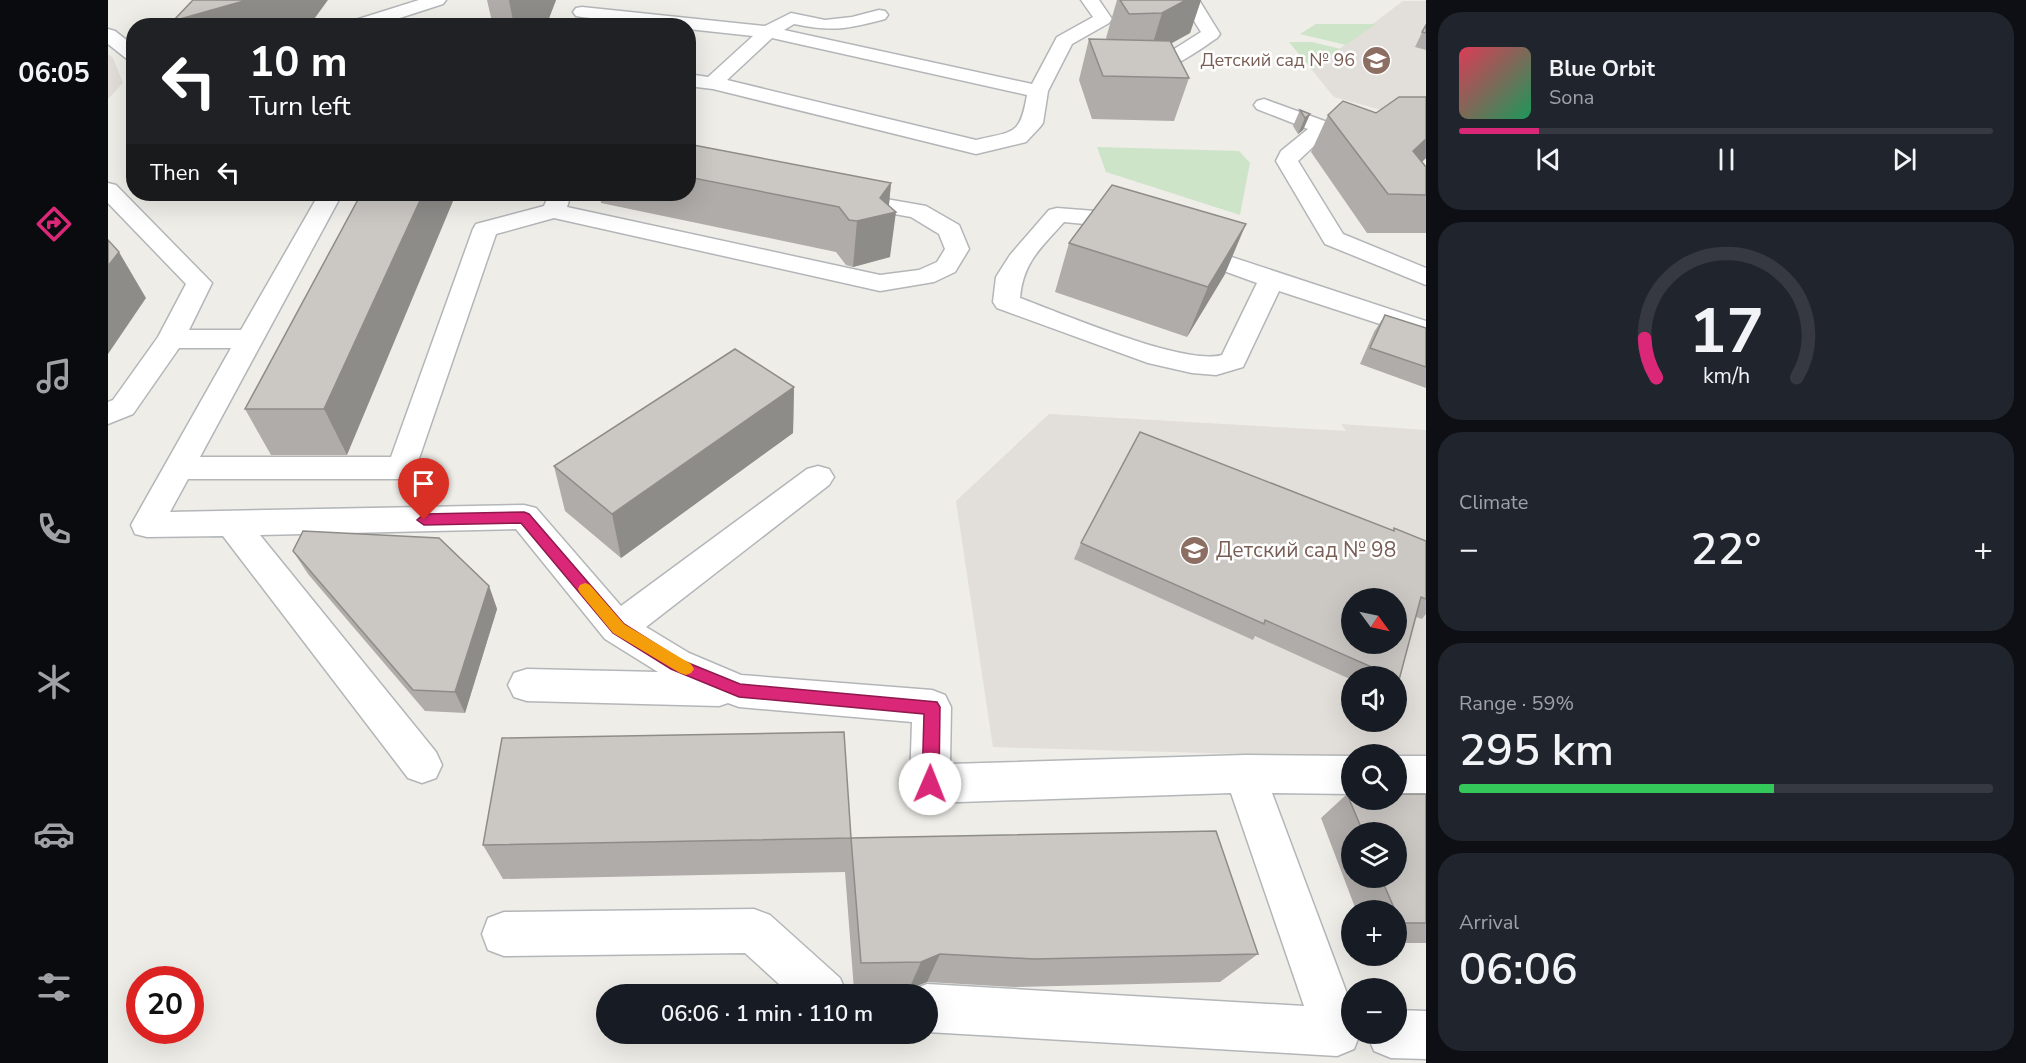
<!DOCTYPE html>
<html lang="en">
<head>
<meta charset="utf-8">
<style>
  :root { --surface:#171b24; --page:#20242c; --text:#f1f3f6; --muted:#9ea1a6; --line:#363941; --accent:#db2777 }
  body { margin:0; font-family:"Nunito Sans",sans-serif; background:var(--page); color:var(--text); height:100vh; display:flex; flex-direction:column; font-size:22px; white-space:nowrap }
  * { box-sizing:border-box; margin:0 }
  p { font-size:20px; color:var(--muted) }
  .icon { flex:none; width:33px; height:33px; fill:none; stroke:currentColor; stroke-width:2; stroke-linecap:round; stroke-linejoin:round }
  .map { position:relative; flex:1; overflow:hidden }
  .panel { display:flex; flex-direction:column; gap:12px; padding:12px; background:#0d0f14; width:600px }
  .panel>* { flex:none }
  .hud { position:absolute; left:18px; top:18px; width:570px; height:183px; border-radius:24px; box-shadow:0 6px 24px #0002; background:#202124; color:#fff; overflow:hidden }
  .needle { width:39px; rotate:123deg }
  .tools { position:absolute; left:1233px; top:588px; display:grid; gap:12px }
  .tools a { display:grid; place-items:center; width:66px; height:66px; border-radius:50%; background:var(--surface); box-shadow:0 6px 24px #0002; font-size:30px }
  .speed { position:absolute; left:18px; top:966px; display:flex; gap:12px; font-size:30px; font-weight:700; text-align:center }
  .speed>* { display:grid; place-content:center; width:78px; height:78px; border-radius:50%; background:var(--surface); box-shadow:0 6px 24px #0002; line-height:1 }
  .speed .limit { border:9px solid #d22; background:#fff; color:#111 }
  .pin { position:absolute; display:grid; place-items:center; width:51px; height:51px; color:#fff; margin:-62px -26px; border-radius:50% 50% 50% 0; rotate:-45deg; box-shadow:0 0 6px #0007 }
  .pin .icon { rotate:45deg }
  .me { position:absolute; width:66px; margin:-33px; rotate:1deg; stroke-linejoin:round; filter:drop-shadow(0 0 4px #0008) }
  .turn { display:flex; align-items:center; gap:21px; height:126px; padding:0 24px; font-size:27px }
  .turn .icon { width:78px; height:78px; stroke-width:2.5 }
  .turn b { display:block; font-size:42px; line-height:51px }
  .then { display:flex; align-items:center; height:57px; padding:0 24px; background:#0003; gap:12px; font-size:22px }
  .big { font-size:45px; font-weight:600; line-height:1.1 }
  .panel .tile { flex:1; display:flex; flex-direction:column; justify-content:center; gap:9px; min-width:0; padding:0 21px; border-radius:24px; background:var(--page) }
  .panel .dial { align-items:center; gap:0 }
  .dial svg { height:156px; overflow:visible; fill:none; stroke:var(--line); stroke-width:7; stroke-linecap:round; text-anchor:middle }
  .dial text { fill:var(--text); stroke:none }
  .song { display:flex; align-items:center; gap:18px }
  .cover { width:72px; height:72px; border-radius:9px; background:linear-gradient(135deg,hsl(350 70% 55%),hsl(150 70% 35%)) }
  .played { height:6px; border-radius:3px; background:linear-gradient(90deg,var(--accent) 15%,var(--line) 15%) }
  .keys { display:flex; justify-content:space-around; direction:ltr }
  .heat { display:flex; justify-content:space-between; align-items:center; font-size:33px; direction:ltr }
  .charge { height:9px; border-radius:4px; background:linear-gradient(90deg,#34c759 59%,var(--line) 0) }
  .trip { position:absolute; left:488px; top:984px; width:342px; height:60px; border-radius:30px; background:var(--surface); box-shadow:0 6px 24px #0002; font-weight:600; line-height:60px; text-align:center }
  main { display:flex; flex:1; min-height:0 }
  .dock { display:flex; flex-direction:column; width:108px; justify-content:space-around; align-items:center; background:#090b0e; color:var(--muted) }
  .dock .icon { width:42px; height:42px }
  .dock .active { color:var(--accent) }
  .dock b { font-size:27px; color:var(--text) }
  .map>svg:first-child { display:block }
</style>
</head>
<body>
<main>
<nav class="dock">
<b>06:05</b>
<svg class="icon active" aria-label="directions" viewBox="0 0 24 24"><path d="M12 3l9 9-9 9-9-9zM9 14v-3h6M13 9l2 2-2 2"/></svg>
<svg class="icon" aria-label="music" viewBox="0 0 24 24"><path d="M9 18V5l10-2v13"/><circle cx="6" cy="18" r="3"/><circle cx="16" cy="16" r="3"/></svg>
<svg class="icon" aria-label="phone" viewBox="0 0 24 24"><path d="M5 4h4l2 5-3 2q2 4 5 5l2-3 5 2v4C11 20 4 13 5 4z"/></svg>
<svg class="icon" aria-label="climate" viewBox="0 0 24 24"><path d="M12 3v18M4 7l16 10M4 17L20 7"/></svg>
<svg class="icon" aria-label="car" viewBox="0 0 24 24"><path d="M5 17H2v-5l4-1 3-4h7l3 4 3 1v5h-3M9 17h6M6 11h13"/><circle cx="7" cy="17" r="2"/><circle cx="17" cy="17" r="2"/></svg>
<svg class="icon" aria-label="filters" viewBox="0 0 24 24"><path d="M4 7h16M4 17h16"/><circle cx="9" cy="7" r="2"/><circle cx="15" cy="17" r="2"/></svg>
</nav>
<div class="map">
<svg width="1318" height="1063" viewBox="0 0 1318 1063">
  <rect width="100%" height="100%" fill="#efede8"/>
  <g fill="#e2ded9" fill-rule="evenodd">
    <polygon points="1295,1 1318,1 1318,111 1270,109 1226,97 1204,70"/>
    <polygon points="0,54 5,58 15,83 0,99"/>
    <path d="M941,414L1238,431L1233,424L1318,430V760L1289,759L1288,754H1244L1243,757L885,747L848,501ZM1244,598H1288V644H1244ZM1244,676H1288V722H1244Z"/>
  </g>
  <g fill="#cde4c8">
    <polygon points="1208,24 1268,24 1238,45 1192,34"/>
    <polygon points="1181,42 1204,42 1233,49 1204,70"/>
    <polygon points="989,147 1131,151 1142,163 1132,215 998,172"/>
  </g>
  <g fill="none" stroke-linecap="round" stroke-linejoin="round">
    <defs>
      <g id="minor">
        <polygon points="311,0 338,0 335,4 267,26 238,26 241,22"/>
        <path d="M973,0H991L1004,19L1001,23L964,44L940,91L935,123L932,127L918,142L868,154L605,89L580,86V74L600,77L645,36L580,29V26H549L474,17L468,16L465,12L468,8L474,7L657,26L683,13L717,20L744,17L771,10L777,11L780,15L777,19C739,29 725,32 686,24L676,30L924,84L949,37L985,17ZM664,38L919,95C912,136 906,131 868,140L619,80Z"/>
        <path d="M1073,0H1091L1112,34L1109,38C1082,56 1056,78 1021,69L1018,65L1021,61L1052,58L1093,32Z"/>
        <polygon points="0,29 7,31 26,46 26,61 19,59 0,44"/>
        <polygon points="1156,99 1222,123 1226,127 1222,131 1190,161 1235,234 1318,268 1318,285 1217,244 1168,161 1173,151 1200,129 1149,109 1146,105 1149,101"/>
        <polygon points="0,183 8,185 104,283 81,330 133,330 211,194 234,194 92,457 283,457 365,229 368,224 436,206 441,194 463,194 459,207 772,275 811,270 829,262 837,249 831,234 803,217 730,204 726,199 730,194 738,192 818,206 851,225 861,249 847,272 826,282 772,291 446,218 388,234 305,476 294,479 80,479 62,512 416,505 428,508 513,606 699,469 710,466 721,469 726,477 721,485 538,627 581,653 633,675 824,690 837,695 843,707 842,764 1137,755 1244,756 1244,794 1164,793 1244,1007 1244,1034 1252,1034 1246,1049 1229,1056 819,1032 819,994 801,994 802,991 819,984 1196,1006 1123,793 822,803 808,797 802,784 804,722 631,707 620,703 611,706 419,701 406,697 400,685 406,673 419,669 550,672 497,639 408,529 152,535 328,752 334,765 328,778 314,783 300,778 115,536 39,537 27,534 23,525 123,348 71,348 25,414 0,424 0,402 5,400 50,337 78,284 0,203"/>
        <path d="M949,208L987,211L1033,223L1036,228L1033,233L1024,235L987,225L956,222C933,248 915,262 912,298C953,313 1076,366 1114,355L1149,283L1069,254L1066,249L1069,244L1078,242L1318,321V339L1171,291L1135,367L1108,375L1084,373L1040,363L889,308L885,302L888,277L902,255L941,210Z"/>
        <rect x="1288" y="756" width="30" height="38"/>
        <polygon points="646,909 662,915 732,978 739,994 682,994 637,953 396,956 380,950 374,934 380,918 396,912"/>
        <polygon points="1288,1010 1318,1011 1318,1059 1283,1058 1266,1051 1259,1034 1288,1034"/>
      </g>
    </defs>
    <use href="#minor" stroke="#b3b6b8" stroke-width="3"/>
    <use href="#minor" fill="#fff" fill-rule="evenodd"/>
  </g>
  <g fill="#afaca9" fill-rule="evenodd">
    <polygon points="379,0 448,0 438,26 385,26"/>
    <polygon points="1009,0 1093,0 1082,33 1063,43 1081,78 1066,121 984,119 971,80 981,39 999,39 998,38"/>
    <polygon points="1318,24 1318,50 1307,47"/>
    <polygon points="1318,97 1318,158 1314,162 1318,167 1318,233 1259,233 1203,152 1220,115 1268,113"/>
    <polygon points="1192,110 1202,114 1195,130 1190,134 1185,126"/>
    <polygon points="580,144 783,183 781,205 782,257 745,267 738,265 728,252 493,203 492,194 580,194"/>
    <polygon points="253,194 239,455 163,455 137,409"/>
    <polygon points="961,243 1117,274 1079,337 947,292"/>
    <polygon points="1277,315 1318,328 1318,388 1252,364 1266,332"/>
    <polygon points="686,387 685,433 513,558 457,511 446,466"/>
    <polygon points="1286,528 1318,541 1318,614 1314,619 1308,617 1291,680 1288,683 1288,676 1244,676 1244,680 1147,636 1145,640 966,559 973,543 1284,531"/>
    <polygon points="185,551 381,586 389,609 357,713 317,711 200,574"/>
    <path d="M1239,794H1318V943H1288V910H1248L1213,818ZM1244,832H1288V878H1244Z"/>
    <polygon points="743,838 1150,954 1112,982 906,987 819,982 801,989 746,990 737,872 395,879 375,845"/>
  </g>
  <g fill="#8e8c89">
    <polygon points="139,0 220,0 201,26 67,26 65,21"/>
    <polygon points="401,0 448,0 438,26 406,26"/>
    <polygon points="1078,0 1093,0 1082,33 1041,56 1054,13"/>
    <polygon points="1202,114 1195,130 1190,134 1197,118"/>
    <polygon points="1318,139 1318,158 1284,189 1305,151"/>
    <polygon points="783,183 780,214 788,212 782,257 745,267 749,221 772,198"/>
    <polygon points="315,194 348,194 239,455 216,409"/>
    <polygon points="1138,224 1117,274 1079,337 1100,287"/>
    <polygon points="11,252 38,298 0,354 0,266"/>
    <polygon points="686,387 685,433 513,558 504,514"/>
    <polygon points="381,586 389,609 357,713 347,692"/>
    <polygon points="832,954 819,982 801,989 813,962"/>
  </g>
  <g fill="#cbc8c4" stroke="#8e8c89" stroke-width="1.5" fill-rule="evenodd">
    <polygon points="85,0 139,0 65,21"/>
    <polygon points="1012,0 1078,0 1054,13 1021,14"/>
    <polygon points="1318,25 1318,33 1314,32"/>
    <polygon points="981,39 1062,41 1081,78 995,76"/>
    <polygon points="1291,97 1318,97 1318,139 1305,151 1318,167 1318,195 1280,194 1220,115 1235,101 1268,113"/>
    <polygon points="1192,110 1202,114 1197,118"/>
    <polygon points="580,144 783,183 772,198 788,212 749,221 741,220 731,207 580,177"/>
    <polygon points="1004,185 1138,224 1100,287 961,243"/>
    <polygon points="253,194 315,194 216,409 137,409"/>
    <polygon points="0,240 11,252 0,266"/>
    <polygon points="1277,315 1318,328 1318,367 1262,348"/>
    <polygon points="627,349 686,387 504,514 446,466"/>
    <path d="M1032,432L1286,531V528L1318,541V599L1313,597L1291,680L1288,679V676H1284L1157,620L1156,624L973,543ZM1244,598H1288V644H1244Z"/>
    <polygon points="195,531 331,538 381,586 347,692 305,690 185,551"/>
    <polygon points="736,732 743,838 375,845 394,738"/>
    <polygon points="1239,794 1244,794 1244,800 1288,800 1288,794 1318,794 1318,923 1292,923 1288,915 1288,910 1287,910 1273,878 1288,878 1288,832 1255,832"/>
    <polygon points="1108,831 1150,954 926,959 832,954 813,962 753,963 743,838"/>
  </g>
  <polygon fill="#db2777" stroke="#8e194d" stroke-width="1.5" points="416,512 421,514 516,624 573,660 632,684 829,702 832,707 831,784 828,789 822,792 817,789 814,784 816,714 631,697 563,669 505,633 413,523 316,525 309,520 316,514"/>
  <polygon fill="#f59e0b" points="477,583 482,585 516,624 583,664 586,669 583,673 578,675 572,673 505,633 472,593 470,589 472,585"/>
  <defs>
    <symbol id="school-disc" viewBox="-11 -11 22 22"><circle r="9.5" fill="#8d6e63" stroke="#fff"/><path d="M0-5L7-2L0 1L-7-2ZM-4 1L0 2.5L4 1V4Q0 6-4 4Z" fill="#fff"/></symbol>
  </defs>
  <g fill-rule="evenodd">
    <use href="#school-disc" x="1252" y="44" width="33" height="33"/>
    <use href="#school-disc" x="1070" y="534" width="33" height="33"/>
  </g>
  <g text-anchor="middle" stroke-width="5" stroke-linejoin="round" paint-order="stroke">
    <g font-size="18" fill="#785e54" stroke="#fff" text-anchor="end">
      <text x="1247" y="66">Детский сад № 96</text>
    </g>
    <g font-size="21" fill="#785e54" stroke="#fff" text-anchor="start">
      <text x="1108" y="557">Детский сад № 98</text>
    </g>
  </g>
</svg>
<div class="tools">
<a><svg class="needle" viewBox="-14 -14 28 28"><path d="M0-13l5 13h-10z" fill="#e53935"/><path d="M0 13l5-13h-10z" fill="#9ea1a6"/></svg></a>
<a><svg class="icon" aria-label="sound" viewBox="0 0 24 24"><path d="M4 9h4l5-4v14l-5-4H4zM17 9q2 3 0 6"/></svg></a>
<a><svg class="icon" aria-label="search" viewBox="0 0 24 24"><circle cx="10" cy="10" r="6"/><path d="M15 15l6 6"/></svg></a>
<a><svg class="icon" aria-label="layers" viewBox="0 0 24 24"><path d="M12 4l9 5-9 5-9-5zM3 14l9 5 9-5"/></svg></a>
<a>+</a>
<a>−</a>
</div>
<div class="speed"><div class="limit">20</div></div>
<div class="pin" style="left:316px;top:520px;background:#d93025"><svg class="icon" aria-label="arrive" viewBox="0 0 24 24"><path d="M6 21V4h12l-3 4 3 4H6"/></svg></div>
<svg class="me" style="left:822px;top:784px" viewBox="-20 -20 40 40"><circle r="19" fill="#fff"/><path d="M0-13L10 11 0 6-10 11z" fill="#db2777"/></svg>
<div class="trip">06:06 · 1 min · 110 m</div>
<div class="hud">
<div class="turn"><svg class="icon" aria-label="left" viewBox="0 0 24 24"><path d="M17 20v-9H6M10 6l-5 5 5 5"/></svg><div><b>10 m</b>Turn left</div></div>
<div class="then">Then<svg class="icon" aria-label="left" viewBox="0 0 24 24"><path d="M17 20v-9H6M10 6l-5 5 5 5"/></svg></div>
</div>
</div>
<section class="panel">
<div class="tile">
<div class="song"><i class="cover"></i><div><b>Blue Orbit</b><p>Sona</p></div></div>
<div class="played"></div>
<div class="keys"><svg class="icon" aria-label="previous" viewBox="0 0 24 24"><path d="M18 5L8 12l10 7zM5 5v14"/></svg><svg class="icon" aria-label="pause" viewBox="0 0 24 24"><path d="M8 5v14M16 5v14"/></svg><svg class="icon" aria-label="next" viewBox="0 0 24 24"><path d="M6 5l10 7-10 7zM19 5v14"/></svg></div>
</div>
<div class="tile dial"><svg viewBox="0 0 100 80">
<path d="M14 69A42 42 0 1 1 86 69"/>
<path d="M14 69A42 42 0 0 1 8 49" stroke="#db2777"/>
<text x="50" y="56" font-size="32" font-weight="700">17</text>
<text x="50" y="72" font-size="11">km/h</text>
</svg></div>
<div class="tile"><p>Climate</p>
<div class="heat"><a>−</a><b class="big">22°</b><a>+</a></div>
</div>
<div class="tile"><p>Range · 59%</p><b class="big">295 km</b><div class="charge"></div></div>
<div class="tile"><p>Arrival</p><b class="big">06:06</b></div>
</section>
</main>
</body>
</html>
